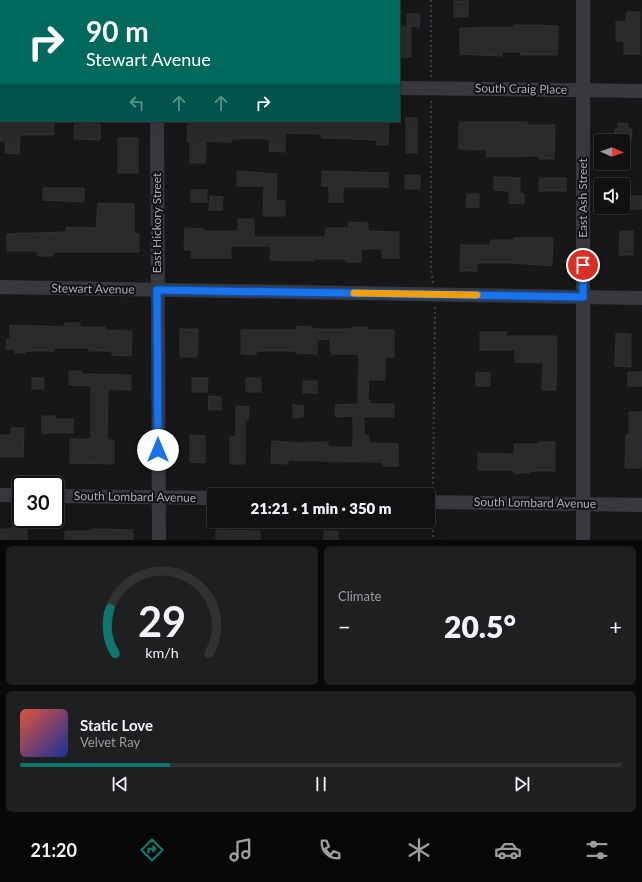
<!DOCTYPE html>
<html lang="en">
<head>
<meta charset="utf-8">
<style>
  :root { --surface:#111113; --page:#1e1f21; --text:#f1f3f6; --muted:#9c9da0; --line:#303133; --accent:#0f766e }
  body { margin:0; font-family:Lato,sans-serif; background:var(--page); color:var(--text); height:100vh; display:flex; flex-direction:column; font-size:15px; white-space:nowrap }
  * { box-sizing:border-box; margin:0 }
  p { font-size:13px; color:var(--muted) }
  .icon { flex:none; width:22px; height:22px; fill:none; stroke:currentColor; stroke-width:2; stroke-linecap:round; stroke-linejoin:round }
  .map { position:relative; height:540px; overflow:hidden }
  .drawer { display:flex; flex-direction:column; gap:6px; padding:6px; background:#09090a; flex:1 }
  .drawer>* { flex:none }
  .guide { position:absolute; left:0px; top:0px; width:400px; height:122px; box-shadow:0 4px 16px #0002,0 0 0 1px var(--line); background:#00695c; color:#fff; overflow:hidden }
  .needle { width:26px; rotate:92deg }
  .buttons { position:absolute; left:594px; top:134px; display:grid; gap:8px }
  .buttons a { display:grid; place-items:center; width:36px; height:36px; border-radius:4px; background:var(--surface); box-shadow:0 4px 16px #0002,0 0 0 1px var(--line); font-size:20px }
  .speed { position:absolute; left:12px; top:476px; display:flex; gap:8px; font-size:20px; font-weight:700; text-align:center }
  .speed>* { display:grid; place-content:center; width:52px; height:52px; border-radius:50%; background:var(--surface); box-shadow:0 4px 16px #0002,0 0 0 1px var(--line); line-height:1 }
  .speed .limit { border:2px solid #111; border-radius:6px; background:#fff; color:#111 }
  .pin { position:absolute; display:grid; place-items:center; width:34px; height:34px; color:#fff; margin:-17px; border:2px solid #fff; border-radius:50%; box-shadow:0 1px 4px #0007 }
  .me { position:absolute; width:44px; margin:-22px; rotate:0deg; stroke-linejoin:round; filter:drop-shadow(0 0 3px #0008) }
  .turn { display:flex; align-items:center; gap:14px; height:84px; padding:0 20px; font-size:18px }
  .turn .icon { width:52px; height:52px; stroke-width:2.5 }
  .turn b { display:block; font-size:28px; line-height:34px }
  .lanes { display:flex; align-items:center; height:38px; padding:0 20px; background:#0003; justify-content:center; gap:20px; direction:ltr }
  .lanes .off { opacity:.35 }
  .big { font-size:30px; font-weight:800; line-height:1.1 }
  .drawer .card { flex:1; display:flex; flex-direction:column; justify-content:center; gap:6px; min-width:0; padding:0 14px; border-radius:6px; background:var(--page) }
  .drawer .dial { align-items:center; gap:0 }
  .dial svg { height:104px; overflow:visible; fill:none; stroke:var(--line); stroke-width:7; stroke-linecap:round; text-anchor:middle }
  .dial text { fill:var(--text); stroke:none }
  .song { display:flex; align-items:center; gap:12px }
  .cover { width:48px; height:48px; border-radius:6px; background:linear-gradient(135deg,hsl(10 70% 55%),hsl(230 70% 35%)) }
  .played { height:4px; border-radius:2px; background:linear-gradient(90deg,var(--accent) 25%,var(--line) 25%) }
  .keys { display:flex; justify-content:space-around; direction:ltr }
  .heat { display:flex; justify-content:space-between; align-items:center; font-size:22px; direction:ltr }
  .drawer .tiles { flex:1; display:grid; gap:6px; grid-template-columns:1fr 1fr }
  .card:last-child { grid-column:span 2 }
  .trip { position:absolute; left:207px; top:488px; width:228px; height:40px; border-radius:4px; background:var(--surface); box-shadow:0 4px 16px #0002,0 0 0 1px var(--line); font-weight:800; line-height:40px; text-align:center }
  .menu { display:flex; height:64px; justify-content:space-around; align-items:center; background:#070708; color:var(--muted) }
  .menu .icon { width:28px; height:28px }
  .menu .on { color:var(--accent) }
  .menu b { font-size:18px; color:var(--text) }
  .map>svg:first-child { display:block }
</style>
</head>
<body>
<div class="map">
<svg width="642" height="540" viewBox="0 0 642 540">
  <rect width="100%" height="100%" fill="#171719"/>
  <g fill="#2a2a2d" stroke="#313135">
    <rect x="454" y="1" width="14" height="16"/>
    <polygon points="627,12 640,12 640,54 624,54 624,41 616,41 616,21 626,21"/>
    <polygon points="407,14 420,14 419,27 407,26"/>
    <polygon points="514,25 558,26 557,55 520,55 521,52 502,52 502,56 460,54 460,28 514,27"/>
    <rect x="399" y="27" width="12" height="30"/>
    <rect x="406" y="118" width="11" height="35"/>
    <polygon points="0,121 54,121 54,135 20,135 19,154 5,153 6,141 0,141"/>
    <polygon points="75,121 91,121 91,124 100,124 100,140 74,139"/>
    <polygon points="188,121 389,121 388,145 377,145 377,140 322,138 322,134 285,133 285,152 269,151 270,139 232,139 232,142 206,141 205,163 190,163 190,142 187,142"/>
    <polygon points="459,122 527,122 527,125 555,125 554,159 539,159 539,156 487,157 487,150 459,149"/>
    <polygon points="618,123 628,124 628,129 632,129 631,141 614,141 615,129 618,130"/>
    <rect x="118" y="138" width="20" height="35"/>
    <polygon points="237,171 277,174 276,201 285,201 285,216 263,216 264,186 237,186"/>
    <polygon points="322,171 388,173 388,187 343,187 343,202 329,202 329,186 322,186"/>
    <rect x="405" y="175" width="15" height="14"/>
    <polygon points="494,177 520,178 520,193 524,194 524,204 509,203 509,191 494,190"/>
    <rect x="539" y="178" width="27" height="13"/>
    <polygon points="43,188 84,188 84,202 43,200"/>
    <rect x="191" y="190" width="16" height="12"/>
    <polygon points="467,194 479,194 479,208 466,207"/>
    <polygon points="210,196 223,197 222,210 209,210"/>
    <rect x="623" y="196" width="19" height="13"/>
    <polygon points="98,203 134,204 134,234 139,234 139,252 53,252 53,256 38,256 38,251 7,251 7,234 66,232 66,227 96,228"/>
    <polygon points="238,219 254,219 254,237 325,237 326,228 349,228 349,222 368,223 368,231 399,232 399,258 382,258 382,249 361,249 361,262 346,262 346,259 314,259 314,261 270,260 271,246 231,246 231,258 191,258 191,250 184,250 185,228 204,229 204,231 238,231"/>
    <polygon points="620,231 633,231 633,255 619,255"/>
    <polygon points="538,237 553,238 552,266 514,263 477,263 477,271 460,271 461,245 490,245 491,240 514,240 514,238"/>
    <polygon points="65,323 80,323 80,327 105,327 105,330 132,331 131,356 112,355 112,351 89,351 89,348 54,348 54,351 25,351 25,353 15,353 15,349 6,349 7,339 10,339 10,325 65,327"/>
    <polygon points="297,326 312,327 312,329 352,329 352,327 367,327 367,330 394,330 394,357 385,357 385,380 369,380 368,399 370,400 370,404 394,404 394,417 364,417 364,436 369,436 369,443 398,444 398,466 383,466 383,462 320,461 288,460 288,464 271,463 272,441 298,443 328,442 328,447 353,447 353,416 336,417 335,405 358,404 359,354 331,354 330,339 317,340 317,354 296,353 296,351 256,351 256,355 241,354 241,330 296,330"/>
    <polygon points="180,329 198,329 197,357 180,357"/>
    <polygon points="480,332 506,332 506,336 557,336 556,390 542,390 543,363 515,362 515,350 480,350"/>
    <polygon points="616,333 631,334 631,367 615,366"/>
    <polygon points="69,371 82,371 82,374 131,375 131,390 108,389 107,440 114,440 114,464 70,463 70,439 91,439 91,386 69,385"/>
    <polygon points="476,372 490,373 490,386 476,386"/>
    <rect x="628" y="372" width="14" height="14"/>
    <rect x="32" y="378" width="12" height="11"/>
    <polygon points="192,378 208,378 207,392 192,392"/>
    <rect x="246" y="378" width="15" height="14"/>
    <rect x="303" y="381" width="14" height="12"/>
    <polygon points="209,396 221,397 221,410 208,409"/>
    <polygon points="293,405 304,405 303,417 293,418"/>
    <polygon points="236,406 249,407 248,420 245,420 245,464 230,464 230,437 236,437"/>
    <polygon points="629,412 642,412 641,468 625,468 626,435 629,435"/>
    <polygon points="42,416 55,416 55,419 73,419 73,433 42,433"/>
    <polygon points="11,428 24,428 23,457 0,457 0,435 11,435"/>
    <polygon points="190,435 205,436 205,463 190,462"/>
    <polygon points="539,442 555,442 555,471 530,471 530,473 514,473 514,470 478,470 478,453 514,454 514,444 539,444"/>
    <polygon points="12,527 27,527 27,540 0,540 0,529 12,529"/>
    <polygon points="92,529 133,530 133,540 65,540 65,531 92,531"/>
    <polygon points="216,530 260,531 260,540 216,540"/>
    <rect x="324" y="531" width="14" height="9"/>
  </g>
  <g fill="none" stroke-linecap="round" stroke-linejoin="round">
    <g stroke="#3e3f45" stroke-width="2" stroke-dasharray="2 3" stroke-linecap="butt">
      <polyline points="431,77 431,0"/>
      <polyline points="431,101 431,267 433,283"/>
      <polyline points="433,489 435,307"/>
      <polyline points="433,515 433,540"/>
    </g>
    <g stroke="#38383e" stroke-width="14">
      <polyline points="156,0 156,1"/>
      <polyline points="0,81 1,81"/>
      <polyline points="399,88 642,91"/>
      <polyline points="157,121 159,540"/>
      <polyline points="0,287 642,298"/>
      <polyline points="0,495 21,495"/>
      <polyline points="55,496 214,498"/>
      <polyline points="428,502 642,505"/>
      <polyline points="583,540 583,0"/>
    </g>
  </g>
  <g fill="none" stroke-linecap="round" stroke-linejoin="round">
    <defs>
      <polyline id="route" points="158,450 157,290 583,297 583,265"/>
    </defs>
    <use href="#route" stroke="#114b97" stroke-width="10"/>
    <use href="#route" stroke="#1a73e8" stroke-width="7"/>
    <polyline stroke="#f59e0b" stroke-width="7" points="354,293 477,295"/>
  </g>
  <g text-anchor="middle" stroke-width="4" stroke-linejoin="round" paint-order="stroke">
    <g font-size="12" fill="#a9acb9" stroke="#121214">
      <text transform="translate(521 89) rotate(1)" y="4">South Craig Place</text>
      <text transform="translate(583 198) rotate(-90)" y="4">East Ash Street</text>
      <text transform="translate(157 223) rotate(-90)" y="4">East Hickory Street</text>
      <text transform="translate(93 289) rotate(1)" y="4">Stewart Avenue</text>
      <text transform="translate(135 497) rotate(1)" y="4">South Lombard Avenue</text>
      <text transform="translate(535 503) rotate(1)" y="4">South Lombard Avenue</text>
    </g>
  </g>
</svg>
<div class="buttons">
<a><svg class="needle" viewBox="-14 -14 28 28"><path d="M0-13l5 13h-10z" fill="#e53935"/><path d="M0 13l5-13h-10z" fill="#9c9da0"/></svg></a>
<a><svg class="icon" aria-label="sound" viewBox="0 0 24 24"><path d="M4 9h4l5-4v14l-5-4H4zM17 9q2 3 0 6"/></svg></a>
</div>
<div class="speed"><div class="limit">30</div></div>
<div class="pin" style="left:583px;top:265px;background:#d93025"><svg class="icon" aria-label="arrive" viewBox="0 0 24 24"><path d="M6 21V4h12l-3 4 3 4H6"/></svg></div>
<svg class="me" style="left:158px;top:450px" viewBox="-20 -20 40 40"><circle r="19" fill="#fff"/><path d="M0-13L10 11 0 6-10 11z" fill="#1a73e8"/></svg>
<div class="trip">21:21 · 1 min · 350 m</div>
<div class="guide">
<div class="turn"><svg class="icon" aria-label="right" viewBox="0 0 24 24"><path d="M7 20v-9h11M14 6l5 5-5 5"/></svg><div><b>90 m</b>Stewart Avenue</div></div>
<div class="lanes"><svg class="icon off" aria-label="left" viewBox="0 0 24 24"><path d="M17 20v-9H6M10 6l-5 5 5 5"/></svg><svg class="icon off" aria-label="ahead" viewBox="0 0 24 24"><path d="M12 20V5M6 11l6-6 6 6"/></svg><svg class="icon off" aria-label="ahead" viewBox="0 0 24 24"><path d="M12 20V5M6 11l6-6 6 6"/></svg><svg class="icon" aria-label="right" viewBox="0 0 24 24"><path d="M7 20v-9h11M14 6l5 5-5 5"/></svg></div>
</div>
</div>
<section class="drawer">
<div class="tiles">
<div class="card dial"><svg viewBox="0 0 100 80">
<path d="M14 69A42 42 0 1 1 86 69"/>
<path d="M14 69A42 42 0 0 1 10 34" stroke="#0f766e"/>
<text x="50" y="56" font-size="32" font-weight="700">29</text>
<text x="50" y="72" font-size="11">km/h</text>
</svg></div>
<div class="card"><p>Climate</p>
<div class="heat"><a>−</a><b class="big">20.5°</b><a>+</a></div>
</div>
<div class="card">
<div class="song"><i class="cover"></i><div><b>Static Love</b><p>Velvet Ray</p></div></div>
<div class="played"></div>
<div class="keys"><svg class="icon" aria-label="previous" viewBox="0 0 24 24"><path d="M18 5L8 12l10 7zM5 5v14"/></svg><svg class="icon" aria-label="pause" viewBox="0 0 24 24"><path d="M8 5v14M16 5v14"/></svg><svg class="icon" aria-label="next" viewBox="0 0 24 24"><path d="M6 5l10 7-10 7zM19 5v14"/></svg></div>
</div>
</div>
</section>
<nav class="menu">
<b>21:20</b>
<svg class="icon on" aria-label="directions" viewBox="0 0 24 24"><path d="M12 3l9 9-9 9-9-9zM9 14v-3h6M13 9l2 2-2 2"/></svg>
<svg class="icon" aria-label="music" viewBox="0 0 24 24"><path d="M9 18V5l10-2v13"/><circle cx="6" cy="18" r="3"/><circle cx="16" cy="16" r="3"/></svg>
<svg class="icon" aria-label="phone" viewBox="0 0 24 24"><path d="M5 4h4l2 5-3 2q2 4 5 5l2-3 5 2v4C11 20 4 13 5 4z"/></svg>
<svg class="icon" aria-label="climate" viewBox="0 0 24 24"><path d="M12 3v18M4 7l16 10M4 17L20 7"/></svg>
<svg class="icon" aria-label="car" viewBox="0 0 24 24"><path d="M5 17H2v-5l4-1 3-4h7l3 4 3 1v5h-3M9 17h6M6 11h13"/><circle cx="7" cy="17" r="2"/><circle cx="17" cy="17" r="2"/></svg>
<svg class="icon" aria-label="filters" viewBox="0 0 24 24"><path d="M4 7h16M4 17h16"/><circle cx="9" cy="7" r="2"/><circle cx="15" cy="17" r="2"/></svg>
</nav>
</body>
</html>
